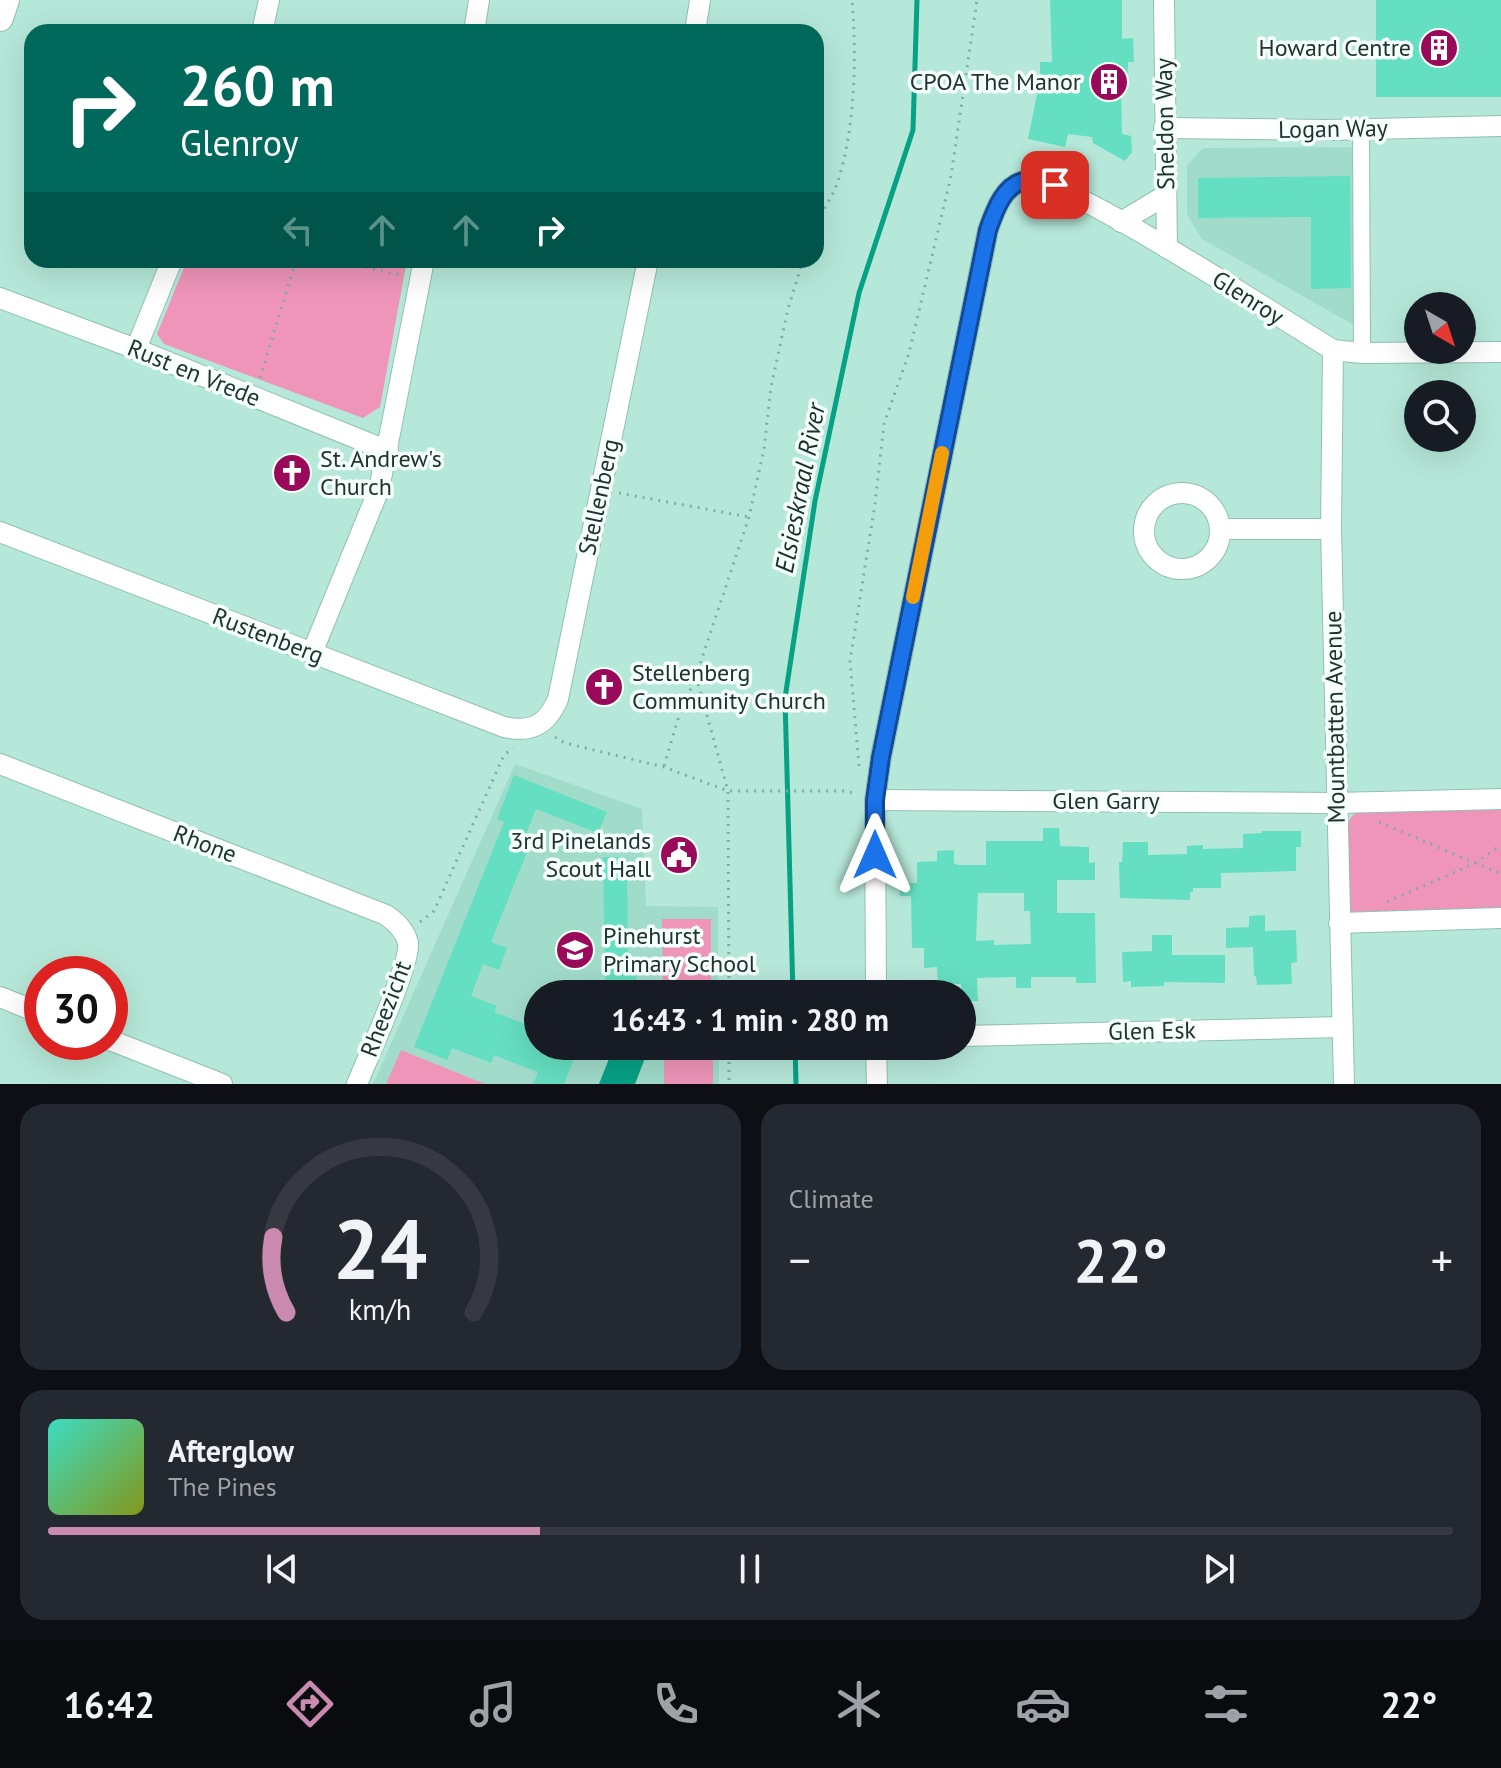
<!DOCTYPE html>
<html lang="en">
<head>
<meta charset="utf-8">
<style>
  :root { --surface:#171b24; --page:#242831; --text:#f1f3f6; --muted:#9ea1a6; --line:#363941; --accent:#ca8ab0 }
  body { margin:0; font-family:"PT Sans",sans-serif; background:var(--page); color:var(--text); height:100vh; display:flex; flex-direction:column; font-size:30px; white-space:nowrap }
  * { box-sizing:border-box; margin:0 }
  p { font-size:26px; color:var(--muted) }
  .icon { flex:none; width:44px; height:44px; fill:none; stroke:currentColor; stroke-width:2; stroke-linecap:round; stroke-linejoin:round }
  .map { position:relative; height:1084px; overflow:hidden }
  .sheet { display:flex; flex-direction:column; gap:20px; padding:20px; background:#0d0f14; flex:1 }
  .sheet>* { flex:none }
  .banner { position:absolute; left:24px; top:24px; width:800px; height:244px; border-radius:24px; box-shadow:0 8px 32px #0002; background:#00695c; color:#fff; overflow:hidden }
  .needle { width:52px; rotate:141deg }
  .fabs { position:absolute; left:1404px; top:292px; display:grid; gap:16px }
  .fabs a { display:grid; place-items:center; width:72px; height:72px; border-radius:50%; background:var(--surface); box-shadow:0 8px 32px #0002; font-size:40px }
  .speed { position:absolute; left:24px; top:956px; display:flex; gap:16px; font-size:40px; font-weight:700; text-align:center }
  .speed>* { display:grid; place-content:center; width:104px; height:104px; border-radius:50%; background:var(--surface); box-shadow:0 8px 32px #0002; line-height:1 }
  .speed .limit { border:12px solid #d22; background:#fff; color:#111 }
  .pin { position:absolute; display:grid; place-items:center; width:68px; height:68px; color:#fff; margin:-34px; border-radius:16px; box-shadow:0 4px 12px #0006 }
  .me { position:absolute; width:88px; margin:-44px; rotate:0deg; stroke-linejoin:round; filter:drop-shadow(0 0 6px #0008) }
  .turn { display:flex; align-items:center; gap:28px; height:168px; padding:0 24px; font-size:36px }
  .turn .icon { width:104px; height:104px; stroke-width:2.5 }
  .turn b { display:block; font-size:56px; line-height:68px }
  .lanes { display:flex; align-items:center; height:76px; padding:0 24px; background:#0003; justify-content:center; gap:40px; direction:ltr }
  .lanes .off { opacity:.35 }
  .big { font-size:60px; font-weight:700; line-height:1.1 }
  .sheet .card { flex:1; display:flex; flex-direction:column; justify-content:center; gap:12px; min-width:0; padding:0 28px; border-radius:24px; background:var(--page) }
  .sheet .dial { align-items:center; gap:0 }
  .dial svg { height:208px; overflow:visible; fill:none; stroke:var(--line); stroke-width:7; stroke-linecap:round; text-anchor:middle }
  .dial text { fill:var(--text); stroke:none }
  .song { display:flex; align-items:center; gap:24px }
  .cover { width:96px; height:96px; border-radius:12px; background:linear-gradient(135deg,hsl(170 70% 55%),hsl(70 70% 35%)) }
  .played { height:8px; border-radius:4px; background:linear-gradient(90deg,var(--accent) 35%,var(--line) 35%) }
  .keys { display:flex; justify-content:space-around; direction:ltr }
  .heat { display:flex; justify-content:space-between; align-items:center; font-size:44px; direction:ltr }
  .sheet .tiles { flex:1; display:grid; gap:20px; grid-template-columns:1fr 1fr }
  .card:last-child { grid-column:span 2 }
  .trip { position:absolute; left:524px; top:980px; width:452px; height:80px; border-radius:40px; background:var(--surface); box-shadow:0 8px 32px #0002; font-weight:700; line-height:80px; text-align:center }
  .tabs { display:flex; height:128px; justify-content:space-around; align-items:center; background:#090b0e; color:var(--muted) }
  .tabs .icon { width:56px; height:56px }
  .tabs .current { color:var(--accent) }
  .tabs b { font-size:36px; color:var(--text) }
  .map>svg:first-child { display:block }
</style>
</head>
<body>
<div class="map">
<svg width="1501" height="1084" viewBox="0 0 1501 1084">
  <rect width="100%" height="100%" fill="#b6e8d9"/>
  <g fill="#a1dccb">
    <polygon points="1359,147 1359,328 1202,239 1187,214 1187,165 1203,148"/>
    <polygon points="515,764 642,809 646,906 718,907 718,994 538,994 538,1046 719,1046 719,1084 373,1084"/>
  </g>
  <g fill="#ef95b9">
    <polygon points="187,260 407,260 380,407 363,418 164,344 157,334"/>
    <polygon points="1501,807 1501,913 1349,914 1345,826 1352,816 1361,809"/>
    <polygon points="662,919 711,919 711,994 663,994"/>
    <polygon points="401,1050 485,1084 386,1084"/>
    <polygon points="713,1057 713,1084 664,1084 664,1058"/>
  </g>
  <polygon fill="#07a186" points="614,1046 630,1046 647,1053 635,1084 599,1084"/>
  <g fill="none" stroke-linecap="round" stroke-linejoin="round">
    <g stroke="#07a186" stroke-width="5">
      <polyline points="793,994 785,698 815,501 859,293 913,130 917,0"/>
      <polyline points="795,1046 796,1084"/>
    </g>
  </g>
  <g fill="#65dfc1" fill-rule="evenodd">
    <polygon points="1050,0 1122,0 1122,39 1133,38 1134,62 1128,62 1127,89 1121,90 1122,134 1131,136 1132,152 1125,161 1093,143 1092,137 1068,134 1065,147 1028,139 1040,79 1040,62 1052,62"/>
    <rect x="1376" y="0" width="125" height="97"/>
    <polygon points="1350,176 1351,288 1311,289 1311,217 1198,218 1198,178"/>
    <polygon points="514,775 607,812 598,833 536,809 526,834 533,837 491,942 507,948 499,970 483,964 471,996 497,1006 494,1012 538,1029 538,1046 579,1046 564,1084 533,1084 538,1072 494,1055 491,1063 452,1048 447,1060 414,1047 504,822 497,819"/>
    <path d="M1043,828H1059L1060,846L1089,847V863L1095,862V880H1057V913H1095L1096,983H1076V977H1031V988H1016V977L977,978L978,1001H962L961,984H938L937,967L924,968V948H912L911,896H900L899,883H917V862L937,861V851L954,850V863L958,865H986V841H1043ZM978,893H1024V911H1030L1031,944L994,945V940L976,941Z"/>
    <polygon points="1262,831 1301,831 1301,847 1296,847 1296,871 1221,873 1221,888 1193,888 1193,892 1190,892 1190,900 1120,898 1119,862 1122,862 1123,842 1148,842 1148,855 1187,854 1187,846 1203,845 1203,849 1243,848 1243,834 1262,833"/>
    <polygon points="603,857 627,857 628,964 636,963 637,994 605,994"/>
    <polygon points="1265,915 1265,931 1296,930 1297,962 1291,963 1292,984 1257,985 1256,976 1254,976 1253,947 1226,948 1226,928 1249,927 1249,916"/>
    <polygon points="1152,935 1172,935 1172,955 1225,955 1225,983 1164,982 1164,986 1131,987 1131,981 1123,982 1122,952 1152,951"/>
  </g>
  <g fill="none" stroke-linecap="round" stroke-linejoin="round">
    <defs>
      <polyline id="pedestrian" points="1361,129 1362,353"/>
      <g id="minor">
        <polyline points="1164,0 1167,248"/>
        <polyline points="262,32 269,0"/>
        <polyline points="474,32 479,0"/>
        <polyline points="695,32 700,0"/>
        <polyline points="1164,128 1326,130 1501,126"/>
        <polyline points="1121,222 1166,195"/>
        <polyline points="0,298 136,349 388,451"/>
        <polyline points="136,349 172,260"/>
        <polyline points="1333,350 1331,529 1344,1084"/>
        <circle cx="1182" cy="531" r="38"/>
        <polyline points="1221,529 1331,529"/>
        <path d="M0,532L504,727C531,733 547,725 558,699L648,260"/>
        <polyline points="312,653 379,489 424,260"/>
        <path d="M0,764L386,915C396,922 405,930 408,943C411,963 367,1059 357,1084"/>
        <polyline points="875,800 1336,803 1501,799"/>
        <polyline points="1339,923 1501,918"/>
        <path d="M876,994L875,800L881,757L988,230C995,210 1004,183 1028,180C1063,176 1290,324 1333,350L1362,353L1501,352"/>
        <polyline points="0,997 42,1014"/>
        <polyline points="962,1036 1342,1027"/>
        <polyline points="110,1040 222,1084"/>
        <polyline points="876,1046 877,1084"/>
      </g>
      <polyline id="tertiary" points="0,18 6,0"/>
    </defs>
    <use href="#pedestrian" stroke="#90c0b2" stroke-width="18"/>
    <use href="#minor" stroke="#90c0b2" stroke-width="22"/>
    <use href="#tertiary" stroke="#90c0b2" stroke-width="28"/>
    <g stroke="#84aca0" stroke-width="3" stroke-dasharray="2 6" stroke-linecap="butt">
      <path d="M816,222C823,210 832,197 837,184C855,131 857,56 852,0"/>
      <polyline points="334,260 404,276"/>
      <polyline points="260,378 296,260"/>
      <polyline points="619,493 749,517"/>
      <polyline points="555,737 565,743 664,767 728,791 844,791 858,794"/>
      <polyline points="664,766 677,722 696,676"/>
      <polyline points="859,766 850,661 875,504 884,424 909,353 951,176 977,0"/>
      <polyline points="1379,822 1501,874"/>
      <polyline points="1387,902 1475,863 1501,845"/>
      <polyline points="420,922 434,911 504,755 513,748"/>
      <polyline points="729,994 728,791 696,676 749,517 764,449 771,387 788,309 803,260"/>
      <polyline points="729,1046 729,1084"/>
    </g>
    <use href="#pedestrian" stroke="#fff" stroke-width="16"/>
    <use href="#minor" stroke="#fff" stroke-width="20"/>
    <use href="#tertiary" stroke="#fff" stroke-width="26"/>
  </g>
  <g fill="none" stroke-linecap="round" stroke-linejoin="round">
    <defs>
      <path id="route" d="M875,855V800L881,757L988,230C995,210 1004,183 1028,180C1036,179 1047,184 1055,185"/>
    </defs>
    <use href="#route" stroke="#114b97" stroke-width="20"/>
    <use href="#route" stroke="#1a73e8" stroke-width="14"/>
    <polyline stroke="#f59e0b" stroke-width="14" points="913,597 942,453"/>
  </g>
  <defs>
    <symbol id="building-disc" viewBox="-11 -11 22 22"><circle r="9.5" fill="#9a0a5b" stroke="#f5fffc"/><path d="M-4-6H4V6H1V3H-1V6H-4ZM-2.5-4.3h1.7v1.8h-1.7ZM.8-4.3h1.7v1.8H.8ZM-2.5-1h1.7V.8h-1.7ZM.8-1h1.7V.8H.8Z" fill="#fff"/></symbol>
    <symbol id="church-disc" viewBox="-11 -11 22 22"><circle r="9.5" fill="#9a0a5b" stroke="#f5fffc"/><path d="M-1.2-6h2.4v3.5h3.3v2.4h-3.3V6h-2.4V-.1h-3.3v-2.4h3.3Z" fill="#fff"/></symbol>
    <symbol id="civic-disc" viewBox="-11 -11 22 22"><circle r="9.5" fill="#9a0a5b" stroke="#f5fffc"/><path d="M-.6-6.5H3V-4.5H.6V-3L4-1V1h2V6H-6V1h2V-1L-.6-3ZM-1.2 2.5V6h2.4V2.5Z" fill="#fff"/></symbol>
    <symbol id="school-disc" viewBox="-11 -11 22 22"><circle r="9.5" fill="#9a0a5b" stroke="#f5fffc"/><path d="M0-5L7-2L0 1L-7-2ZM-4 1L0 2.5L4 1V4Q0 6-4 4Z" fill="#fff"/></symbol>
  </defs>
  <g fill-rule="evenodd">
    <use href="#building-disc" x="1417" y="26" width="44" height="44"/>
    <use href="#building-disc" x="1087" y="60" width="44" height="44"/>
    <use href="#church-disc" x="270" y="451" width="44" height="44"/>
    <use href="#church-disc" x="582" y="665" width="44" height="44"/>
    <use href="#civic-disc" x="657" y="833" width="44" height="44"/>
    <use href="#school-disc" x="553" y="928" width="44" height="44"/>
  </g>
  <g text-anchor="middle" stroke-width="7" stroke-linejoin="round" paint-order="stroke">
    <g font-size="24" fill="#20332e" stroke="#f5fffc" text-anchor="end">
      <text x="1411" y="56">Howard Centre</text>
      <text x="1081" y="90">CPOA The Manor</text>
      <text x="320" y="467" text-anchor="start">St. Andrew's<tspan x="320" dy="28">Church</tspan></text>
      <text x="632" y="681" text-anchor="start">Stellenberg<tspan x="632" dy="28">Community Church</tspan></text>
      <text x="651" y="849">3rd Pinelands<tspan x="651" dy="28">Scout Hall</tspan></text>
      <text x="603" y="944" text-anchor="start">Pinehurst<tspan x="603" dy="28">Primary School</tspan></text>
    </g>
    <g font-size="24" fill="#20332e" stroke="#f5fffc">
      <text transform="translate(1165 124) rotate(-91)" y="8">Sheldon Way</text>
      <text transform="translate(1333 129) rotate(-1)" y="8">Logan Way</text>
      <text transform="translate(1248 298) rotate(32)" y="8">Glenroy</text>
      <text transform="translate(194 373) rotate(22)" y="8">Rust en Vrede</text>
      <text transform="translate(599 497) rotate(-78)" y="8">Stellenberg</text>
      <text transform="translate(268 636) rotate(21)" y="8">Rustenberg</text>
      <text transform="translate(1335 717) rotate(-91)" y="8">Mountbatten Avenue</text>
      <text x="1106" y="809">Glen Garry</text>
      <text transform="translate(205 844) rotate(21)" y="8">Rhone</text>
      <text transform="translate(386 1009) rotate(-69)" y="8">Rheezicht</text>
      <text transform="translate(1152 1031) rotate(-1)" y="8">Glen Esk</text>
    </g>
    <g font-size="26" font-style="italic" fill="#192f29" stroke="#f5fffc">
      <text transform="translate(800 488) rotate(-79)" y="9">Elsieskraal River</text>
    </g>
  </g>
</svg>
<div class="fabs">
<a><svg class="needle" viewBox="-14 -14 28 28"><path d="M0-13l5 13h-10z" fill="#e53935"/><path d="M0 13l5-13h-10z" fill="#9ea1a6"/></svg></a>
<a><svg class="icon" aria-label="search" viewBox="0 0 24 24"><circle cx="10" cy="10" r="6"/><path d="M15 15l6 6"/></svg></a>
</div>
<div class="speed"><div class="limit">30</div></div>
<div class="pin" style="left:1055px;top:185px;background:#d93025"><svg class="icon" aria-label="arrive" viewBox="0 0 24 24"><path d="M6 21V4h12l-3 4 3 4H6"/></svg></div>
<svg class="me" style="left:875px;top:855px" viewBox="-20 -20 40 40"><path d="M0-17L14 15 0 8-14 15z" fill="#1a73e8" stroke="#fff" stroke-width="4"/></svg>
<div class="trip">16:43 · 1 min · 280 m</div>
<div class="banner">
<div class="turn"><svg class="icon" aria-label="right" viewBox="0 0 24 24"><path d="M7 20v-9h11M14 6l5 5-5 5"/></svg><div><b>260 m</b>Glenroy</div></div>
<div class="lanes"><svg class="icon off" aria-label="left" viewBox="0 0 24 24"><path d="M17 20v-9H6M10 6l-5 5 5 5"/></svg><svg class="icon off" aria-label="ahead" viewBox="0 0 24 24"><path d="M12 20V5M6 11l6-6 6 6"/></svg><svg class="icon off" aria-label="ahead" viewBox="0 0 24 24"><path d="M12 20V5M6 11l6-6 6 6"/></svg><svg class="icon" aria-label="right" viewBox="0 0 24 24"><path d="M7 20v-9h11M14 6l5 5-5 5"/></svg></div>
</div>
</div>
<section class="sheet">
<div class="tiles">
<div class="card dial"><svg viewBox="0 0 100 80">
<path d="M14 69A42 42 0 1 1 86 69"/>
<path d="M14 69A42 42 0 0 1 9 40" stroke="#ca8ab0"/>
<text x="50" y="56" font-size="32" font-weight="700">24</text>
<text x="50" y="72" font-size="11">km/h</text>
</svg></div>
<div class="card"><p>Climate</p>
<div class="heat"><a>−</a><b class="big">22°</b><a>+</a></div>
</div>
<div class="card">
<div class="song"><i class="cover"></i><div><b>Afterglow</b><p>The Pines</p></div></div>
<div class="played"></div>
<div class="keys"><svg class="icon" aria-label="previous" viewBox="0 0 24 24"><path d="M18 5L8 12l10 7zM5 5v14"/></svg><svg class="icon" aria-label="pause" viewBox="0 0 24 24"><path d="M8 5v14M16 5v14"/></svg><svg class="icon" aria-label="next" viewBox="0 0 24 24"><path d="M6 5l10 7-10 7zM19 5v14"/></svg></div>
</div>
</div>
</section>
<nav class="tabs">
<b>16:42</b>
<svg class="icon current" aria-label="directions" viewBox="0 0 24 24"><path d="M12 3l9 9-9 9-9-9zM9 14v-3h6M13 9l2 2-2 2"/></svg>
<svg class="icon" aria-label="music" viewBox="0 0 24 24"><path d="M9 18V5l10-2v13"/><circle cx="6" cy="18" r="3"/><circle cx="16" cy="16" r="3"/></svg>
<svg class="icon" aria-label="phone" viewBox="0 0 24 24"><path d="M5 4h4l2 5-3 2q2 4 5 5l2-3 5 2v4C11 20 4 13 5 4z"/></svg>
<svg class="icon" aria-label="climate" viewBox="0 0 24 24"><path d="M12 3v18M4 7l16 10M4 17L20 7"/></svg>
<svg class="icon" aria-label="car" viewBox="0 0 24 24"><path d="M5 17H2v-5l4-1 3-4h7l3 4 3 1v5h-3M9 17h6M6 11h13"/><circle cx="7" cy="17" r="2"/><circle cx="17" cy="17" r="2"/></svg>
<svg class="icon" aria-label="filters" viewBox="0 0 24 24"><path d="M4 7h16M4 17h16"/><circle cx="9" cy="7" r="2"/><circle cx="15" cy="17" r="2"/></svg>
<b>22°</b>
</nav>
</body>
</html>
